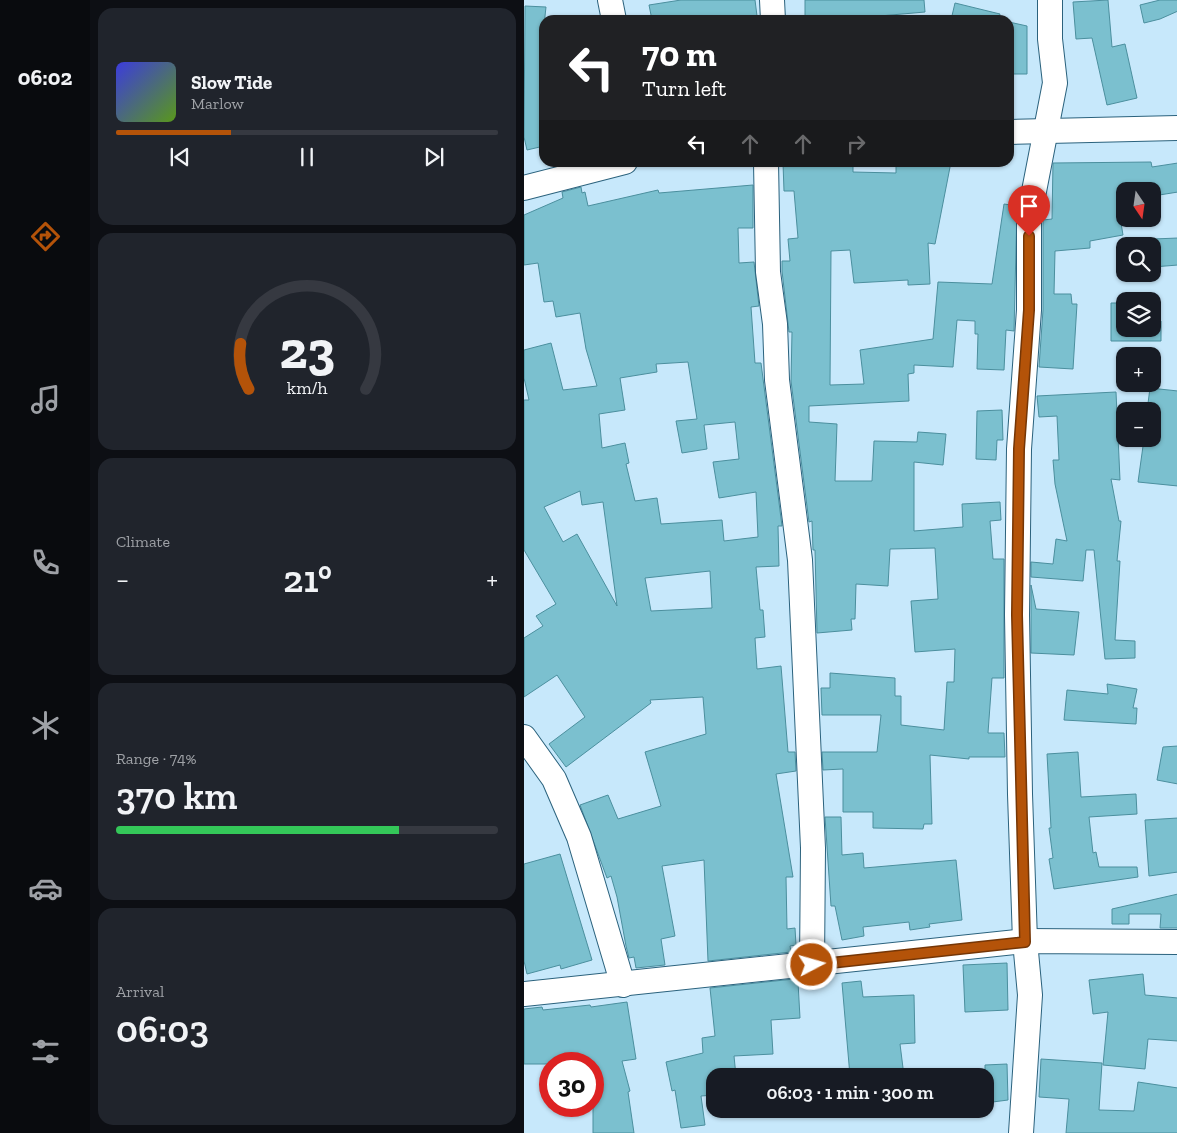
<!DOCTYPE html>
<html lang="en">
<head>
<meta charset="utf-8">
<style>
  :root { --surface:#171b24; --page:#20242c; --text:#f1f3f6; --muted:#9ea1a6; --line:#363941; --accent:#b45309 }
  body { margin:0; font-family:"Zilla Slab",serif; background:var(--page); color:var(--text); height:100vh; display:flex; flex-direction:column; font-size:19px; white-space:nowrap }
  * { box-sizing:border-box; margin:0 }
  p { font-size:16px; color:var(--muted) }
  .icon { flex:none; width:28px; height:28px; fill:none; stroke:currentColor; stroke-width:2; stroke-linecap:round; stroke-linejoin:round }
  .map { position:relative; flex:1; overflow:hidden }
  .side { display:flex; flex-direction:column; gap:8px; padding:8px; background:#0d0f14; width:434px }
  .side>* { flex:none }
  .banner { position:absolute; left:15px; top:15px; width:475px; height:152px; border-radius:15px; box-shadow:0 1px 4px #0004; background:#202124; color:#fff; overflow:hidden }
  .needle { width:32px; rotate:167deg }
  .tools { position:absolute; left:592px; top:182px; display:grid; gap:10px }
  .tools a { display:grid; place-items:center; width:45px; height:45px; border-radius:10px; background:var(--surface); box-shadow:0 1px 4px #0004; font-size:25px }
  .speed { position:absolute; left:15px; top:1052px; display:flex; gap:10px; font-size:25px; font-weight:700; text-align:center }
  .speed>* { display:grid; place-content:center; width:65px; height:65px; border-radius:50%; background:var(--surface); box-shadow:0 1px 4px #0004; line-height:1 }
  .speed .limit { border:8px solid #d22; background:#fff; color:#111 }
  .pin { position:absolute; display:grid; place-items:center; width:42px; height:42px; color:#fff; margin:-51px -21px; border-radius:50% 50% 50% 0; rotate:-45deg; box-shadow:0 0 5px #0007 }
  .pin .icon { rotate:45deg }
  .me { position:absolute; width:55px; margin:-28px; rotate:84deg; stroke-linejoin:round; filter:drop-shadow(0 0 4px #0008) }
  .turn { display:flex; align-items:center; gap:18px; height:105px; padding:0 20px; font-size:22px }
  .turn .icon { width:65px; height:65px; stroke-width:2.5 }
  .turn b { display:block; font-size:35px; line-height:42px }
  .lanes { display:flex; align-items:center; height:48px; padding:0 20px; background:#0003; justify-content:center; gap:25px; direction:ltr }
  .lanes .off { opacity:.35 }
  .big { font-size:38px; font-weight:600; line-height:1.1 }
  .side .tile { flex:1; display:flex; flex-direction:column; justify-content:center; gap:8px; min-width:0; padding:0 18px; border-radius:15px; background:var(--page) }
  .side .dial { align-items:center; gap:0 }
  .dial svg { height:130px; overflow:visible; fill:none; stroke:var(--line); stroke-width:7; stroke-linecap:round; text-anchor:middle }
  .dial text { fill:var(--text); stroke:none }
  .song { display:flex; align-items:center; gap:15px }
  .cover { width:60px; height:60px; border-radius:8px; background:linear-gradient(135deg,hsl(240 70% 55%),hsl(90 70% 35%)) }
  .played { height:5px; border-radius:2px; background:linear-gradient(90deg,var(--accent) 30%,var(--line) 30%) }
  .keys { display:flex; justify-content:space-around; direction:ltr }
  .heat { display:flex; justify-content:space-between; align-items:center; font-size:28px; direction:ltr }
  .charge { height:8px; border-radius:4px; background:linear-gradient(90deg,#34c759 74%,var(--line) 0) }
  .trip { position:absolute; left:182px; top:1068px; width:288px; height:50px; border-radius:15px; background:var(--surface); box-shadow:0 1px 4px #0004; font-weight:600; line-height:50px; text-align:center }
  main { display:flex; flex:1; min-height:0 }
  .tabs { display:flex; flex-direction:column; width:90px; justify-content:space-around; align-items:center; background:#090b0e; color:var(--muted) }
  .tabs .icon { width:35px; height:35px }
  .tabs .active { color:var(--accent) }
  .tabs b { font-size:22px; color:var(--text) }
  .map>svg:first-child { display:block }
</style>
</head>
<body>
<main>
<nav class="tabs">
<b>06:02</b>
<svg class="icon active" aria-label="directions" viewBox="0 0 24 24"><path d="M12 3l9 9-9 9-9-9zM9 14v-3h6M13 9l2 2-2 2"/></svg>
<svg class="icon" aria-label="music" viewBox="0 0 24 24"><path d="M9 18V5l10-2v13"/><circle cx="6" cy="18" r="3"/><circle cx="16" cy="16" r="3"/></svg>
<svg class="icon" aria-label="phone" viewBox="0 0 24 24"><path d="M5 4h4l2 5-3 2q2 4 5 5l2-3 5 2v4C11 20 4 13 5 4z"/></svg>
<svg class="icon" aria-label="climate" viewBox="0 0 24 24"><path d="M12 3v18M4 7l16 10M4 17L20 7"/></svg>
<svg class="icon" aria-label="car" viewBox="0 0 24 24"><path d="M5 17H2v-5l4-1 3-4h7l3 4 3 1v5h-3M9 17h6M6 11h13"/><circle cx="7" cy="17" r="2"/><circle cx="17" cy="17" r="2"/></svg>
<svg class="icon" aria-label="filters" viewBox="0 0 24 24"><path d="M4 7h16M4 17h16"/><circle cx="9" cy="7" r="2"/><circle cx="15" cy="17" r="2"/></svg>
</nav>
<section class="side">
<div class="tile">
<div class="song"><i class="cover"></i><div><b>Slow Tide</b><p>Marlow</p></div></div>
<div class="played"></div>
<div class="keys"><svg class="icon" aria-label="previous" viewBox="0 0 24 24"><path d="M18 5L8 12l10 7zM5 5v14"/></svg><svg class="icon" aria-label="pause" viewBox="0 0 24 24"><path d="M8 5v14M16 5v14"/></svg><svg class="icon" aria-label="next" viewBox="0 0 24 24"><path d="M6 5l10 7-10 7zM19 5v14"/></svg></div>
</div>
<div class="tile dial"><svg viewBox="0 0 100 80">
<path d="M14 69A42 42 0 1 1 86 69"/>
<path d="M14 69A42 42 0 0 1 9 41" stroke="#b45309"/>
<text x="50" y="56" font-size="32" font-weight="700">23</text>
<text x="50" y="72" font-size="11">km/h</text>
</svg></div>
<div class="tile"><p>Climate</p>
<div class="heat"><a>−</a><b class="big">21°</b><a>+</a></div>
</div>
<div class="tile"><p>Range · 74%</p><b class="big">370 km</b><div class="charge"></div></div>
<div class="tile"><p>Arrival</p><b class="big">06:03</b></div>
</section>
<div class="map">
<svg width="654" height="1133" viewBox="0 0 654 1133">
  <rect width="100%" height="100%" fill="#c7e8fb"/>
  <g fill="#7bc0cf" stroke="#4b8f9e" fill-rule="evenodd">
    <polygon points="157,0 231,0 233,16 208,20 128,20 125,5"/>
    <polygon points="281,0 400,0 401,12 333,18 333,20 281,20"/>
    <polygon points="584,0 588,47 601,44 613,98 583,105 568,38 552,39 549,2"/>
    <polygon points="636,0 654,0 654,11 636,19 620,23 616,5"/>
    <polygon points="431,3 476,14 475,20 427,20"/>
    <polygon points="1,6 22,7 16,62 20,76 20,146 3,150 0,137"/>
    <polygon points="485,22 503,26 503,74 485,74"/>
    <polygon points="329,162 329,172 372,173 372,162 427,162 411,244 404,243 406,284 384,285 384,280 330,283 326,250 307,251 306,385 340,384 336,350 409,339 414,282 468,284 480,204 493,206 490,331 482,330 480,370 453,369 454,334 451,334 451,321 433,320 429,367 390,365 390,373 384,374 385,401 285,406 285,422 313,424 311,481 348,481 350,441 393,442 394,432 422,434 419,465 390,462 390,531 439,527 438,504 476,502 477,520 466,521 469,559 480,559 480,678 468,678 464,733 480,733 481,757 445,757 445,759 406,755 408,824 400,824 399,829 349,828 349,812 319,812 319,769 299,770 298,752 353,752 357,715 298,715 297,688 306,688 306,673 371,678 371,696 377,696 377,725 420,730 423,682 430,682 431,649 391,652 387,601 414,599 411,548 366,549 364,586 332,584 331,619 327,619 328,630 293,633 291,550 289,550 288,521 285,522 267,381 268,332 265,332 258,271 258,261 266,261 264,239 274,238 270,191 260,191 259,163"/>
    <polygon points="627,162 628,167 654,163 654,192 629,196 629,191 601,191 601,199 593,199 599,235 566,241 566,248 531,251 530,294 547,294 548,304 553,304 549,369 515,367 519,310 519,220 528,219 529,163"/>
    <path d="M229,185V228H214L215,263L230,262L235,306L227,307L231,363H237L258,526H254L255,566L232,567L236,610H239L241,637L231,638L233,669L257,666L264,752H271L272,771L252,774L269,877H262L263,929L271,928L272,945L266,946L267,952L184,961L180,860L138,866L151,936L137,939L141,965L112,968L110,957L105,958L102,946L93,897L87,876L83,878L56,805L84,795L94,819L137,806L121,752L182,734L179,697L126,700L127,703L42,767L25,744L61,717L33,675L0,697V638L19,626L12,616L32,604L0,550V400H5L0,378V350L27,343L39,390L73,386L62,349L56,313L32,317L29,301L20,302L14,263L0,265V215L39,198L38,192L57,187L58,193L61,192L64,206L134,190L135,193ZM164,362L173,419L152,421L158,453L183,449L180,425L211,422L215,459L189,462L195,498L232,492L234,537L200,541L198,520L137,524L133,498L111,501L102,464L105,463L101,443L78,448L75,414L101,410L96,378L133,372L132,364ZM56,491L58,505L79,502L93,606L53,534L39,542L20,507ZM186,571L188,608L127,611L121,578Z"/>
    <polygon points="654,238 654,265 629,267 629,239"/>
    <polygon points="587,303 601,303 601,329 629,329 629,321 637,321 637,341 587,341"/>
    <polygon points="626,388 654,391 654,486 614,482 620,439 629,439 629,411 623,411"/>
    <polygon points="592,392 596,480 587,479 595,521 597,521 593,561 596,561 591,640 611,641 611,658 581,659 570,550 562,550 559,581 507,577 507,562 529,564 532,539 543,541 531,484 529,460 535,460 533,416 515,417 513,396"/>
    <polygon points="478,410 479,440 473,440 472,460 452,459 453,411"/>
    <polygon points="507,585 512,609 555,612 550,655 507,653"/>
    <polygon points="583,684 613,689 609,708 613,708 612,724 540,720 543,690 584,694"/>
    <polygon points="654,746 654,784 633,780 639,747"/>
    <polygon points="554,752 557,797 612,794 613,814 565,817 569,853 572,852 575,867 613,867 614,877 530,889 525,859 529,858 525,828 527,828 523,754"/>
    <polygon points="301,817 317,817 318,855 339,853 340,868 432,860 438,920 405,924 406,927 386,930 385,922 339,927 340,936 318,940 311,906 307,906"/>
    <polygon points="654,818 654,872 625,876 621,820"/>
    <polygon points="36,854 68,960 37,969 36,965 3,974 0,961 0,864"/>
    <polygon points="654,894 654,928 636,928 637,914 605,914 605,924 588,924 588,909"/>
    <polygon points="483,963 484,1010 441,1012 439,965"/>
    <polygon points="619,974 621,995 654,998 654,1041 624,1039 621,1069 579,1065 584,1012 569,1014 565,980"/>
    <polygon points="270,979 270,982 274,982 276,1018 247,1020 249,1054 210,1056 212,1076 191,1076 191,1095 177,1096 181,1125 157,1128 151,1090 148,1091 142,1062 179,1053 178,1038 191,1036 186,988"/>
    <polygon points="337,981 339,997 390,995 391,1043 376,1044 380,1076 326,1076 318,983"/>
    <polygon points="103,1002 112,1059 98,1061 106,1091 104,1092 110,1133 69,1133 69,1064 0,1064 0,1009 18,1007 19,1010 66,1005 67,1007"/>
    <polygon points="517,1059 578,1063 575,1110 610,1111 614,1082 654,1088 654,1133 542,1133 545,1099 515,1097"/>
    <polygon points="483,1064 484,1100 461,1103 461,1065"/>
  </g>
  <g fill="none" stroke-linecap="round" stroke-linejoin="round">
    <defs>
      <g id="minor">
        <polyline points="86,0 90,20"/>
        <polyline points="248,0 249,20"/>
        <polyline points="485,132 654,128"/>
        <polyline points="242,162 244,272 251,324 253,380 276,560 289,848 288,965"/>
        <polyline points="0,188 101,162"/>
        <polyline points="0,737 30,779 55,837 99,985"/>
        <polyline points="0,994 501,941 654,942"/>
        <polyline points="497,1133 506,995 501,941 496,794 493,615 495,449 505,310 505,217 531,83 526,39 526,0"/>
      </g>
    </defs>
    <use href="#minor" stroke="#2b627d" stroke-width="26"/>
    <use href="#minor" stroke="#fff" stroke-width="24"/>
  </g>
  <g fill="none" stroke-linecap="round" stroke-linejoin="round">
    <defs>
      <polyline id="route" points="288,965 501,942 493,615 495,449 505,310 505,236"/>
    </defs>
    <use href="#route" stroke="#753606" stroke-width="12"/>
    <use href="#route" stroke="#b45309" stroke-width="9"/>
  </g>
</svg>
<div class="tools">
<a><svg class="needle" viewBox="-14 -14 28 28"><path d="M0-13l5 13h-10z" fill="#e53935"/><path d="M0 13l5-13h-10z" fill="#9ea1a6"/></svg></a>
<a><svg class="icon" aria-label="search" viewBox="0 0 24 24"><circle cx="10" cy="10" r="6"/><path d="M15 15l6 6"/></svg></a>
<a><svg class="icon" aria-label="layers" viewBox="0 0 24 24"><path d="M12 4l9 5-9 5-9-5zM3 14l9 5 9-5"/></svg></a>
<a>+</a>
<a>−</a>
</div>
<div class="speed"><div class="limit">30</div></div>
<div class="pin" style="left:505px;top:236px;background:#d93025"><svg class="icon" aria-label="arrive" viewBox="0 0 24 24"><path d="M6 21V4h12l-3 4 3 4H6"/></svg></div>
<svg class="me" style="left:288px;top:965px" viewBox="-20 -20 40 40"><circle r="17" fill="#b45309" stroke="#fff" stroke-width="3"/><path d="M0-11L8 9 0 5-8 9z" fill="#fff"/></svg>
<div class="trip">06:03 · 1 min · 300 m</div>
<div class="banner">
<div class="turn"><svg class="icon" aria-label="left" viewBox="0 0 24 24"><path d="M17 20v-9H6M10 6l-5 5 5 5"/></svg><div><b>70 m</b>Turn left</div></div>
<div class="lanes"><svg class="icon" aria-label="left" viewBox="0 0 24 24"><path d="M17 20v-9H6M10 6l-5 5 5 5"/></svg><svg class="icon off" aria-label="ahead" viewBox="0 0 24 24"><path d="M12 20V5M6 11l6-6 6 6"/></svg><svg class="icon off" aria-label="ahead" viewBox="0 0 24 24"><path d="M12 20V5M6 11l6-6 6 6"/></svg><svg class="icon off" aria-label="right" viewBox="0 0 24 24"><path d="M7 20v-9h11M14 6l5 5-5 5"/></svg></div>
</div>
</div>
</main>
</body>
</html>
